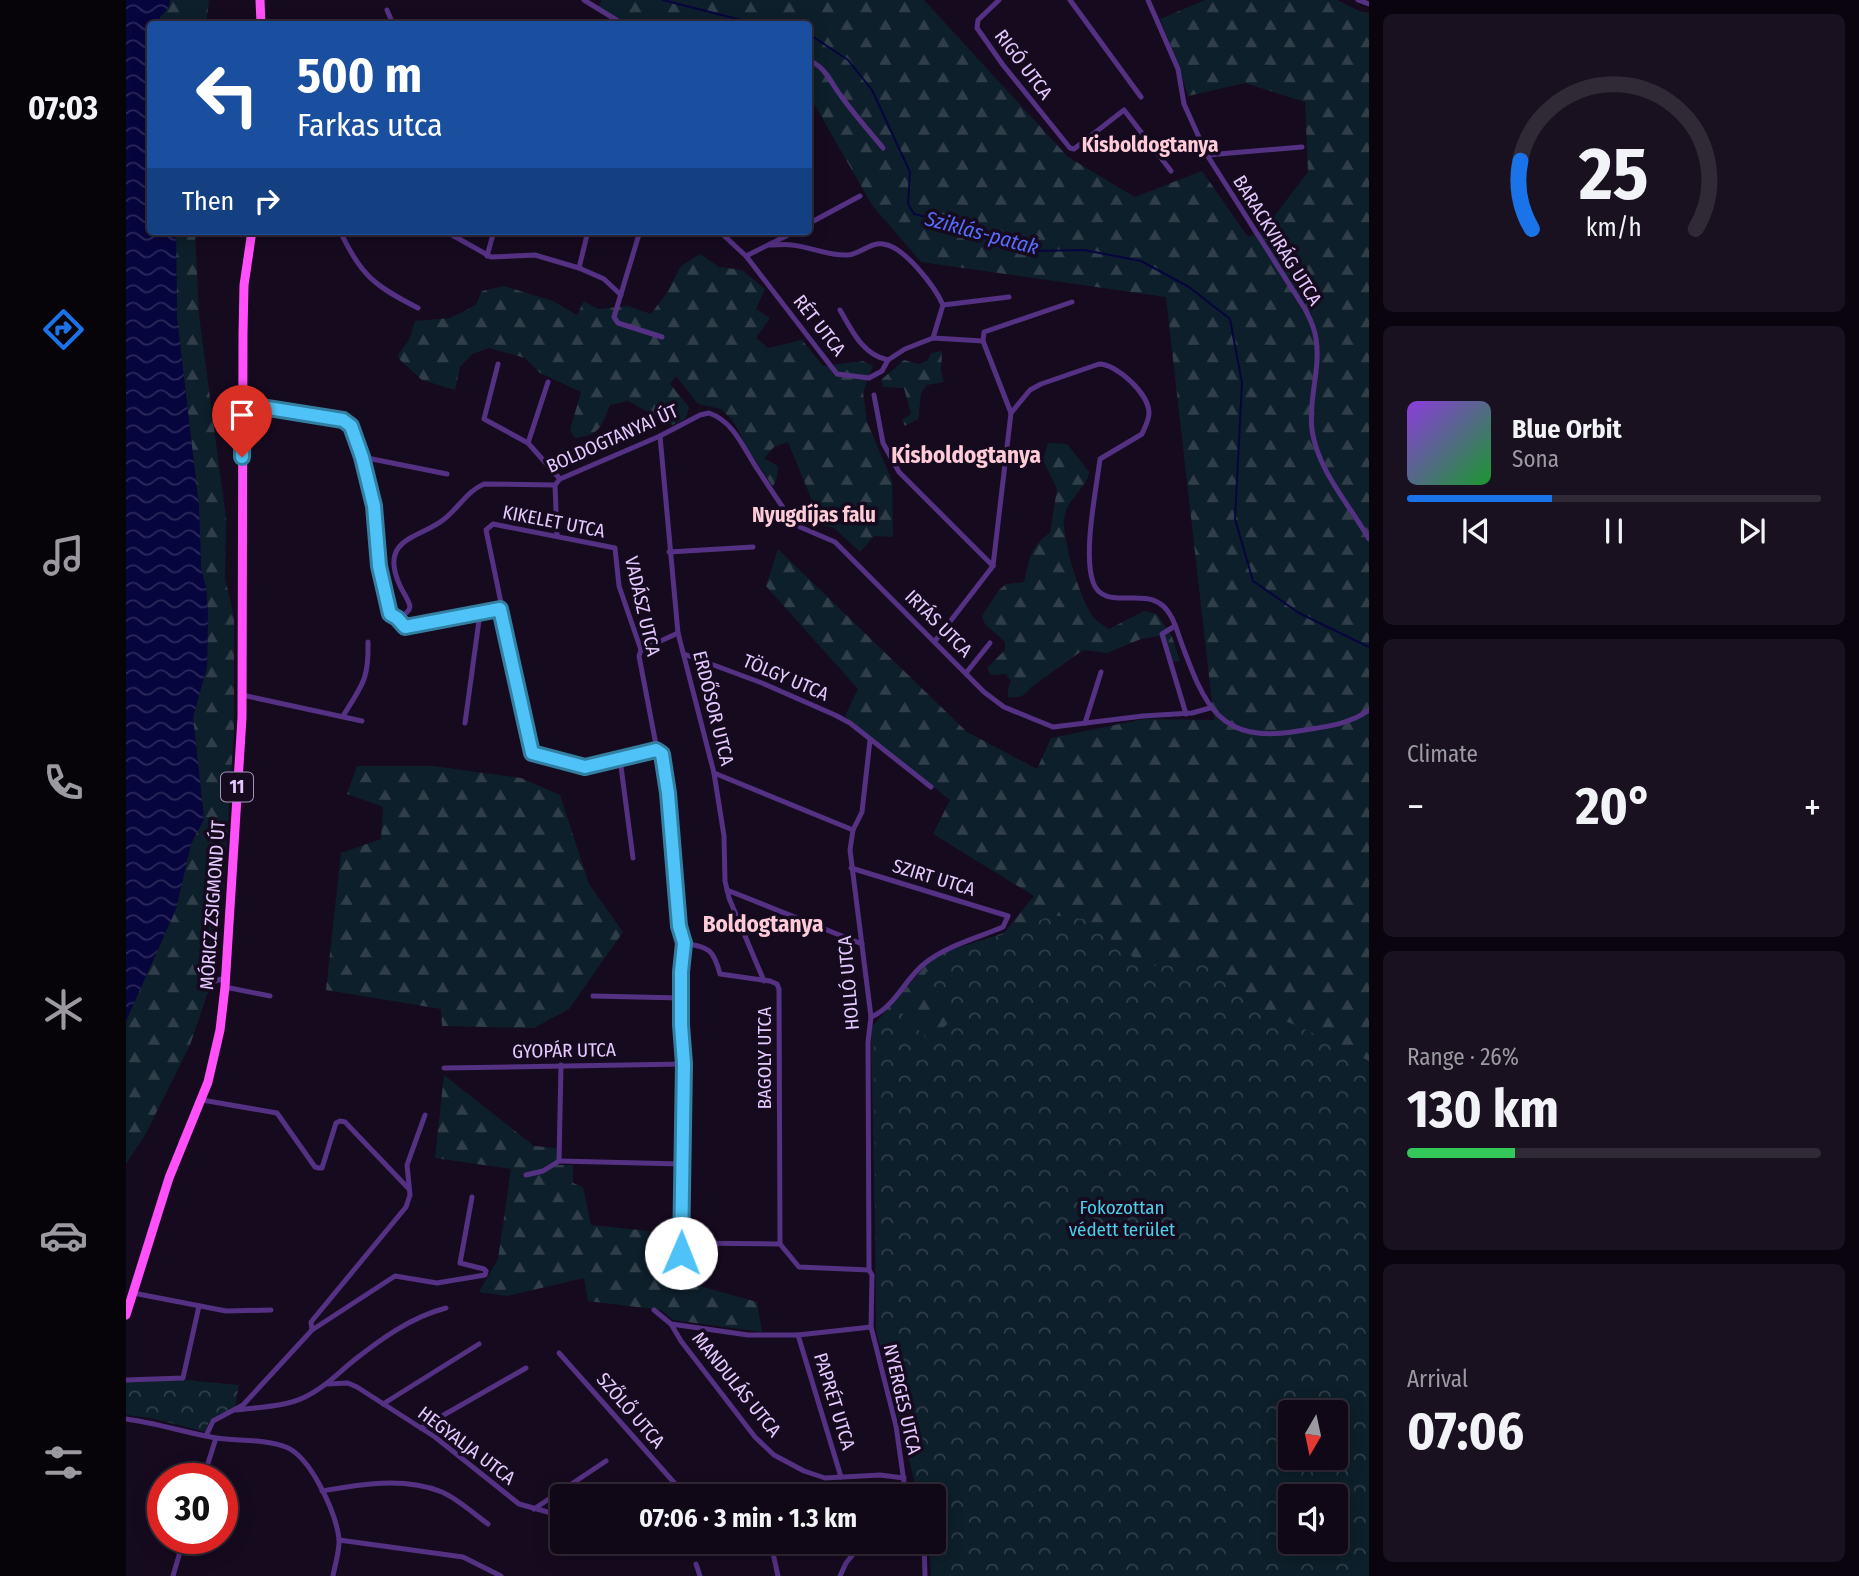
<!DOCTYPE html>
<html lang="en">
<head>
<meta charset="utf-8">
<style>
  :root { --surface:#100817; --page:#191120; --text:#f1f3f6; --muted:#9c9aa1; --line:#302936; --accent:#1a73e8 }
  body { margin:0; font-family:"Fira Sans Condensed",sans-serif; background:var(--page); color:var(--text); height:100vh; display:flex; flex-direction:column; font-size:26px; white-space:nowrap }
  * { box-sizing:border-box; margin:0 }
  p { font-size:23px; color:var(--muted) }
  .icon { flex:none; width:38px; height:38px; fill:none; stroke:currentColor; stroke-width:2; stroke-linecap:round; stroke-linejoin:round }
  .map { position:relative; flex:1; overflow:hidden }
  .panel { display:flex; flex-direction:column; gap:14px; padding:14px; background:#09040d; width:490px }
  .panel>* { flex:none }
  .hud { position:absolute; left:21px; top:21px; width:665px; height:214px; border-radius:7px; box-shadow:0 4px 18px #0003,0 0 0 2px var(--line); background:#1a4fa0; color:#fff; overflow:hidden }
  .needle { width:46px; rotate:189deg }
  .controls { position:absolute; left:1152px; top:1400px; display:grid; gap:14px }
  .controls a { display:grid; place-items:center; width:70px; height:70px; border-radius:7px; background:var(--surface); box-shadow:0 4px 18px #0003,0 0 0 2px var(--line); font-size:35px }
  .speed { position:absolute; left:21px; top:1463px; display:flex; gap:14px; font-size:35px; font-weight:700; text-align:center }
  .speed>* { display:grid; place-content:center; width:91px; height:91px; border-radius:50%; background:var(--surface); box-shadow:0 4px 18px #0003,0 0 0 2px var(--line); line-height:1 }
  .speed .limit { border:10px solid #d22; background:#fff; color:#111 }
  .pin { position:absolute; display:grid; place-items:center; width:60px; height:60px; color:#fff; margin:-72px -30px; border-radius:50% 50% 50% 0; rotate:-45deg; box-shadow:0 0 7px #0007 }
  .pin .icon { rotate:45deg }
  .me { position:absolute; width:77px; margin:-38px; rotate:1deg; stroke-linejoin:round; filter:drop-shadow(0 0 5px #0008) }
  .turn { display:flex; align-items:center; gap:24px; height:147px; padding:0 35px; font-size:32px }
  .turn .icon { width:91px; height:91px; stroke-width:2.5 }
  .turn b { display:block; font-size:49px; line-height:60px }
  .then { display:flex; align-items:center; height:66px; padding:0 35px; background:#0003; gap:14px; font-size:26px }
  .big { font-size:52px; font-weight:700; line-height:1.1 }
  .panel .widget { flex:1; display:flex; flex-direction:column; justify-content:center; gap:10px; min-width:0; padding:0 24px; border-radius:10px; background:var(--page) }
  .panel .dial { align-items:center; gap:0 }
  .dial svg { height:182px; overflow:visible; fill:none; stroke:var(--line); stroke-width:7; stroke-linecap:round; text-anchor:middle }
  .dial text { fill:var(--text); stroke:none }
  .song { display:flex; align-items:center; gap:21px }
  .cover { width:84px; height:84px; border-radius:10px; background:linear-gradient(135deg,hsl(270 70% 55%),hsl(130 70% 35%)) }
  .played { height:7px; border-radius:4px; background:linear-gradient(90deg,var(--accent) 35%,var(--line) 35%) }
  .keys { display:flex; justify-content:space-around; direction:ltr }
  .heat { display:flex; justify-content:space-between; align-items:center; font-size:38px; direction:ltr }
  .charge { height:10px; border-radius:5px; background:linear-gradient(90deg,#34c759 26%,var(--line) 0) }
  .trip { position:absolute; left:424px; top:1484px; width:396px; height:70px; border-radius:7px; background:var(--surface); box-shadow:0 4px 18px #0003,0 0 0 2px var(--line); font-weight:700; line-height:70px; text-align:center }
  main { display:flex; flex:1; min-height:0 }
  .menu { display:flex; flex-direction:column; width:126px; justify-content:space-around; align-items:center; background:#060309; color:var(--muted) }
  .menu .icon { width:49px; height:49px }
  .menu .selected { color:var(--accent) }
  .menu b { font-size:32px; color:var(--text) }
  .map>svg:first-child { display:block }
</style>
</head>
<body>
<main>
<nav class="menu">
<b>07:03</b>
<svg class="icon selected" aria-label="directions" viewBox="0 0 24 24"><path d="M12 3l9 9-9 9-9-9zM9 14v-3h6M13 9l2 2-2 2"/></svg>
<svg class="icon" aria-label="music" viewBox="0 0 24 24"><path d="M9 18V5l10-2v13"/><circle cx="6" cy="18" r="3"/><circle cx="16" cy="16" r="3"/></svg>
<svg class="icon" aria-label="phone" viewBox="0 0 24 24"><path d="M5 4h4l2 5-3 2q2 4 5 5l2-3 5 2v4C11 20 4 13 5 4z"/></svg>
<svg class="icon" aria-label="climate" viewBox="0 0 24 24"><path d="M12 3v18M4 7l16 10M4 17L20 7"/></svg>
<svg class="icon" aria-label="car" viewBox="0 0 24 24"><path d="M5 17H2v-5l4-1 3-4h7l3 4 3 1v5h-3M9 17h6M6 11h13"/><circle cx="7" cy="17" r="2"/><circle cx="17" cy="17" r="2"/></svg>
<svg class="icon" aria-label="filters" viewBox="0 0 24 24"><path d="M4 7h16M4 17h16"/><circle cx="9" cy="7" r="2"/><circle cx="15" cy="17" r="2"/></svg>
</nav>
<div class="map">
<svg width="1243" height="1576" viewBox="0 0 1243 1576">
  <defs>
    <pattern id="forest-firs" width="22" height="20" patternUnits="userSpaceOnUse" patternTransform="scale(1.75)"><rect width="22" height="20" fill="#0d1f2a"/><path d="M5 1l3.5 6h-7zM16 11l3.5 6h-7z" fill="#303e4a"/></pattern>
    <pattern id="park-crowns" width="20" height="18" patternUnits="userSpaceOnUse" patternTransform="scale(1.75)"><rect width="20" height="18" fill="#0d1f2a"/><path d="M2 6a3 3 0 1 1 6 0M12 15a3 3 0 1 1 6 0" fill="none" stroke="#303e4a"/></pattern>
    <pattern id="water-waves" width="16" height="10" patternUnits="userSpaceOnUse" patternTransform="scale(1.75)"><rect width="16" height="10" fill="#07053e"/><path d="M0 5q4-4 8 0t8 0" fill="none" stroke="#2b285b"/></pattern>
  </defs>
  <rect width="100%" height="100%" fill="#160a1f"/>
  <g fill="url(#forest-firs)" fill-rule="evenodd">
    <polygon points="44,0 83,0 80,24 34,24 34,17 43,7"/>
    <path d="M476,0H798L942,157L1009,197L1076,171L1122,237L1137,231L1182,172L1179,102L1119,83L1062,96L1051,61L1034,19L1079,0H1211L1235,12L1243,13V1412H1164V1458H1209L1243,1576H805L803,1542H807V1496H792L751,1332L745,1028L809,955L878,933L908,896L807,834L824,800L719,716L732,689L640,586L652,549L841,732L911,769L925,738L1018,719L1088,720L1040,297L795,262L746,205L683,95L682,24H505L472,8ZM1164,1496H1209V1542H1164Z"/>
    <polygon points="50,231 69,231 73,315 100,518 99,578 108,617 108,730 96,910 88,974 64,1045 19,1135 0,1164 0,1021 50,909 65,844 78,819 67,717 81,667 82,614 80,588 75,568 73,507 51,318"/>
    <path d="M574,254L593,267L616,270L639,289L630,309L644,318L630,338L642,348L676,340L697,366L737,361L747,366L737,392L741,422L766,481L767,537L748,536L734,552L708,528L692,524L685,498L662,442L648,447L638,458L652,466L651,477L647,487L625,454L607,421L595,409L572,404L550,376L544,384L563,407L560,418L546,425L502,401L484,405C475,427 474,435 449,438L444,430L455,392L414,373L399,358L363,348L346,354L334,367L329,390L296,380L273,359L272,355L283,340L289,321L324,318L350,305L356,291L378,286L427,301L451,315L458,301L472,309L502,306L525,314L540,294L555,266Z"/>
    <polygon points="816,351 815,371 818,382 801,385 795,393 792,419 779,426 776,420 785,414 778,388 757,387 755,380 778,360 792,364 801,361 805,353"/>
    <path d="M922,443L941,444L963,472C960,490 939,500 938,520C936,539 956,606 969,619C973,623 979,626 983,629L1018,611L1031,614L1046,637L1054,661L1046,662L1034,636L1015,639L981,653L957,650L904,688C898,697 893,698 882,697V689L885,681L880,674L865,675L861,668L879,650V642L859,624L856,616L873,590L880,584L898,582C904,560 903,547 924,533L931,489L917,460Z"/>
    <polygon points="231,766 307,766 395,778 434,795 463,884 497,932 443,1009 408,1028 316,1026 315,1009 200,990 215,853 255,839 257,807 221,794"/>
    <polygon points="318,1075 408,1146 430,1148 432,1165 447,1165 447,1183 457,1187 465,1225 523,1231 525,1260 571,1259 574,1286 631,1302 636,1332 547,1320 535,1310 462,1301 458,1278 381,1296 353,1292 372,1259 385,1169 309,1158"/>
  </g>
  <g fill="url(#park-crowns)" fill-rule="evenodd">
    <path d="M926,915L957,919L1019,966L1082,965C1108,977 1113,998 1134,1012C1145,1019 1158,1020 1169,1025C1194,1036 1219,1049 1243,1061V1576H808L803,1542H807V1496H794L750,1330L748,1027L769,1006L803,1041L832,1014L798,976L810,957L896,928ZM1164,1412H1209V1458H1164ZM1164,1496H1209V1542H1164Z"/>
    <polygon points="60,1380 113,1385 109,1407 83,1421 80,1432 25,1418 0,1415 0,1382"/>
  </g>
  <polygon fill="url(#water-waves)" points="0,0 44,0 43,7 34,17 34,24 24,24 24,231 50,231 51,318 73,507 75,568 80,588 82,614 81,667 67,717 78,819 65,844 50,909 0,1021"/>
  <g fill="none" stroke-linecap="round" stroke-linejoin="round">
    <g stroke="#07053e" stroke-width="2">
      <polyline points="537,0 631,24"/>
      <polyline points="682,37 689,38 722,60 746,90 784,172 782,204 788,214 812,220 833,231 908,251 958,250 1015,261 1063,287 1104,319 1116,383 1109,519 1127,581 1173,613 1243,647"/>
    </g>
    <g stroke="#553183" stroke-width="5">
      <polyline points="458,0 497,24"/>
      <polyline points="873,0 852,20 851,28 877,65 944,148 948,149 998,110 1045,171"/>
      <polyline points="944,0 1015,97"/>
      <path d="M1022,0L1052,69L1058,104L1081,155L1179,309C1184,319 1189,328 1190,339C1195,369 1182,399 1186,430C1192,471 1223,504 1243,539"/>
      <polyline points="1232,0 1243,4"/>
      <polyline points="261,10 267,24"/>
      <path d="M682,60C699,66 705,83 715,96C728,114 743,131 757,148"/>
      <polyline points="1081,155 1176,147"/>
      <polyline points="682,224 734,196"/>
      <path d="M214,231C235,276 249,286 292,308"/>
      <polyline points="319,231 365,257 409,255 453,268 478,279 495,295"/>
      <polyline points="514,231 488,317 492,323 536,337"/>
      <polyline points="593,231 620,256 711,374 743,378 756,371 762,360 779,349 807,338 857,341"/>
      <path d="M644,245C652,245 659,244 666,245C685,247 702,256 721,255C733,255 744,242 757,244C778,246 809,287 817,305L807,338"/>
      <polyline points="361,256 368,231"/>
      <polyline points="620,256 670,231"/>
      <polyline points="453,268 462,231"/>
      <polyline points="817,305 883,297"/>
      <path d="M714,310C726,331 737,355 762,360"/>
      <polyline points="857,341 858,332 946,302"/>
      <polyline points="857,341 885,413"/>
      <polyline points="372,364 358,419 402,443 434,479"/>
      <polyline points="748,395 757,443 773,472 867,566"/>
      <path d="M117,404L217,420C249,449 249,544 257,587C259,597 260,609 267,617L277,616L283,610L284,606C281,596 275,590 272,581C255,538 294,538 317,520C332,509 341,491 358,484L429,485L434,479L534,436L574,415L583,413C609,422 618,450 632,470C643,487 654,504 666,520L674,527L709,542L858,692L878,707L927,727L1017,716L1066,713L1084,708"/>
      <polyline points="534,436 552,633 588,773 598,836 599,881 603,898 638,981"/>
      <polyline points="402,443 422,382"/>
      <polyline points="236,457 321,474"/>
      <polyline points="429,485 431,536"/>
      <polyline points="543,552 627,547"/>
      <polyline points="271,618 279,627 374,609"/>
      <polyline points="1049,626 1036,634 1060,714"/>
      <path d="M809,641L867,566L885,413L904,390L915,384L973,364C991,364 1023,394 1023,413C1023,420 1019,427 1016,434L974,459C970,491 957,553 967,582C976,610 1014,590 1033,603C1045,610 1050,627 1054,639C1078,704 1092,745 1172,731C1197,727 1223,725 1243,710"/>
      <polyline points="515,650 552,633"/>
      <polyline points="558,654 636,683 709,715 724,723 805,787"/>
      <polyline points="840,673 864,643"/>
      <polyline points="116,695 236,721"/>
      <path d="M217,716C236,685 243,680 242,642"/>
      <polyline points="339,723 354,613"/>
      <polyline points="959,723 975,672"/>
      <polyline points="744,740 736,812 727,830 724,850 745,1017 742,1042 743,1270 746,1275 745,1327 770,1426 780,1496"/>
      <path d="M531,750L459,767L406,753L360,530L367,524L489,548L493,586L515,650L513,656L531,750C545,763 550,898 553,926L558,943L555,972V1025L558,1064L555,1253"/>
      <polyline points="494,759 507,858"/>
      <polyline points="588,773 727,830"/>
      <path d="M725,868L882,916L877,927C851,938 820,946 798,964C779,979 768,1008 745,1017"/>
      <polyline points="601,890 736,944"/>
      <path d="M558,943C583,948 587,948 594,974L644,981L651,984L653,989L654,1244"/>
      <polyline points="86,982 99,978"/>
      <polyline points="99,987 144,996"/>
      <polyline points="467,996 555,998"/>
      <polyline points="318,1068 558,1064"/>
      <polyline points="76,1100 151,1113 189,1167 193,1168 196,1168 210,1123 214,1121 219,1122 282,1188"/>
      <polyline points="433,1161 556,1164"/>
      <polyline points="400,1175 417,1171 433,1161 435,1065"/>
      <polyline points="555,1243 654,1244 673,1267 743,1270"/>
      <polyline points="7,1293 100,1311 145,1310"/>
      <polyline points="528,1310 545,1324 622,1335 672,1335 745,1327"/>
      <polyline points="545,1324 555,1341 629,1437 648,1455 678,1471 699,1478 754,1475 778,1478"/>
      <polyline points="186,1330 185,1322 280,1207 284,1195 281,1165 299,1115"/>
      <polyline points="672,1335 715,1477"/>
      <polyline points="433,1353 560,1496"/>
      <polyline points="0,1380 57,1378 73,1306"/>
      <polyline points="201,1384 222,1383 231,1387 309,1437 393,1504 436,1516"/>
      <polyline points="257,1404 353,1344"/>
      <path d="M110,1410C133,1407 159,1407 179,1397C198,1388 211,1374 227,1361C255,1339 285,1317 320,1308"/>
      <path d="M0,1419C31,1423 60,1433 90,1438C113,1441 138,1439 160,1447C185,1457 210,1513 213,1539C214,1550 209,1564 207,1576"/>
      <polyline points="295,1428 400,1368"/>
      <polyline points="80,1436 87,1421 117,1405 186,1330 269,1276 311,1283 359,1275 360,1271 358,1269 334,1263 346,1197"/>
      <polyline points="77,1479 90,1438"/>
      <path d="M196,1491C235,1484 278,1477 316,1492C332,1499 348,1514 362,1524"/>
      <polyline points="538,1496 552,1488"/>
      <polyline points="408,1509 480,1461"/>
      <polyline points="213,1540 337,1557 375,1576"/>
      <polyline points="798,1542 799,1576"/>
      <polyline points="647,1553 652,1576"/>
      <polyline points="570,1564 574,1576"/>
      <polyline points="47,1576 58,1538"/>
      <polyline points="714,1576 720,1563 737,1542"/>
    </g>
    <g stroke="#ff50f9" stroke-width="9">
      <polyline points="134,0 135,24"/>
      <polyline points="0,1315 43,1178 82,1082 94,1030 99,987 116,718 117,333 118,285 126,231"/>
    </g>
  </g>
  <g fill="none" stroke-linecap="round" stroke-linejoin="round">
    <defs>
      <polyline id="route" points="116,457 117,404 217,420 225,426 236,457 248,506 253,566 264,614 271,618 279,627 374,609 406,753 459,767 530,750 536,754 542,793 553,926 558,943 555,972 555,1025 558,1064 555,1253"/>
    </defs>
    <use href="#route" stroke="#337fa1" stroke-width="18"/>
    <use href="#route" stroke="#4fc3f7" stroke-width="12"/>
  </g>
  <g text-anchor="middle" stroke-width="7" stroke-linejoin="round" paint-order="stroke">
    <rect fill="#160a1f" stroke="#a790bc" stroke-width="2" x="95" y="772.5" width="32" height="29" rx="5"/>
    <g font-size="18" font-weight="bold" fill="#e5c9ff">
      <text x="111" y="793">11</text>
    </g>
    <g font-size="19" fill="#e5c9ff" stroke="#160a1f">
      <text transform="translate(898 64) rotate(53)" y="7">RIGÓ UTCA</text>
      <text transform="translate(1152 240) rotate(58)" y="7">BARACKVIRÁG UTCA</text>
      <text transform="translate(694 325) rotate(52)" y="7">RÉT UTCA</text>
      <text transform="translate(486 438) rotate(-24)" y="7">BOLDOGTANYAI ÚT</text>
      <text transform="translate(428 521) rotate(11)" y="7">KIKELET UTCA</text>
      <text transform="translate(517 606) rotate(77)" y="7">VADÁSZ UTCA</text>
      <text transform="translate(813 623) rotate(45)" y="7">IRTÁS UTCA</text>
      <text transform="translate(660 677) rotate(23)" y="7">TÖLGY UTCA</text>
      <text transform="translate(588 708) rotate(76)" y="7">ERDŐSOR UTCA</text>
      <text transform="translate(808 877) rotate(17)" y="7">SZIRT UTCA</text>
      <text transform="translate(86 905) rotate(-86)" y="7">MÓRICZ ZSIGMOND ÚT</text>
      <text transform="translate(722 983) rotate(-95)" y="7">HOLLÓ UTCA</text>
      <text transform="translate(438 1050) rotate(-1)" y="7">GYOPÁR UTCA</text>
      <text transform="translate(638 1058) rotate(-90)" y="7">BAGOLY UTCA</text>
      <text transform="translate(611 1384) rotate(51)" y="7">MANDULÁS UTCA</text>
      <text transform="translate(777 1399) rotate(77)" y="7">NYERGES UTCA</text>
      <text transform="translate(709 1401) rotate(73)" y="7">PAPRÉT UTCA</text>
      <text transform="translate(505 1410) rotate(49)" y="7">SZŐLŐ UTCA</text>
      <text transform="translate(341 1445) rotate(37)" y="7">HEGYALJA UTCA</text>
    </g>
    <g font-size="19" fill="#4ad0e9" stroke="#160a1f">
      <text x="996" y="1214">Fokozottan<tspan x="996" dy="22">védett terület</tspan></text>
    </g>
    <g font-size="21" font-weight="bold" fill="#ffcbd7" stroke="#160a1f">
      <text x="1024" y="152">Kisboldogtanya</text>
      <text x="688" y="522">Nyugdíjas falu</text>
    </g>
    <g font-size="21" font-style="italic" fill="#576dff" stroke="#160a1f">
      <text transform="translate(856 233) rotate(15)" y="7">Sziklás-patak</text>
    </g>
    <g font-size="23" font-weight="bold" fill="#ffcbd7" stroke="#160a1f">
      <text x="840" y="463">Kisboldogtanya</text>
      <text x="637" y="932">Boldogtanya</text>
    </g>
  </g>
</svg>
<div class="controls">
<a><svg class="needle" viewBox="-14 -14 28 28"><path d="M0-13l5 13h-10z" fill="#e53935"/><path d="M0 13l5-13h-10z" fill="#9c9aa1"/></svg></a>
<a><svg class="icon" aria-label="sound" viewBox="0 0 24 24"><path d="M4 9h4l5-4v14l-5-4H4zM17 9q2 3 0 6"/></svg></a>
</div>
<div class="speed"><div class="limit">30</div></div>
<div class="pin" style="left:116px;top:457px;background:#d93025"><svg class="icon" aria-label="arrive" viewBox="0 0 24 24"><path d="M6 21V4h12l-3 4 3 4H6"/></svg></div>
<svg class="me" style="left:555px;top:1253px" viewBox="-20 -20 40 40"><circle r="19" fill="#fff"/><path d="M0-13L10 11 0 6-10 11z" fill="#4fc3f7"/></svg>
<div class="trip">07:06 · 3 min · 1.3 km</div>
<div class="hud">
<div class="turn"><svg class="icon" aria-label="left" viewBox="0 0 24 24"><path d="M17 20v-9H6M10 6l-5 5 5 5"/></svg><div><b>500 m</b>Farkas utca</div></div>
<div class="then">Then<svg class="icon" aria-label="right" viewBox="0 0 24 24"><path d="M7 20v-9h11M14 6l5 5-5 5"/></svg></div>
</div>
</div>
<section class="panel">
<div class="widget dial"><svg viewBox="0 0 100 80">
<path d="M14 69A42 42 0 1 1 86 69"/>
<path d="M14 69A42 42 0 0 1 9 39" stroke="#1a73e8"/>
<text x="50" y="56" font-size="32" font-weight="700">25</text>
<text x="50" y="72" font-size="11">km/h</text>
</svg></div>
<div class="widget">
<div class="song"><i class="cover"></i><div><b>Blue Orbit</b><p>Sona</p></div></div>
<div class="played"></div>
<div class="keys"><svg class="icon" aria-label="previous" viewBox="0 0 24 24"><path d="M18 5L8 12l10 7zM5 5v14"/></svg><svg class="icon" aria-label="pause" viewBox="0 0 24 24"><path d="M8 5v14M16 5v14"/></svg><svg class="icon" aria-label="next" viewBox="0 0 24 24"><path d="M6 5l10 7-10 7zM19 5v14"/></svg></div>
</div>
<div class="widget"><p>Climate</p>
<div class="heat"><a>−</a><b class="big">20°</b><a>+</a></div>
</div>
<div class="widget"><p>Range · 26%</p><b class="big">130 km</b><div class="charge"></div></div>
<div class="widget"><p>Arrival</p><b class="big">07:06</b></div>
</section>
</main>
</body>
</html>
